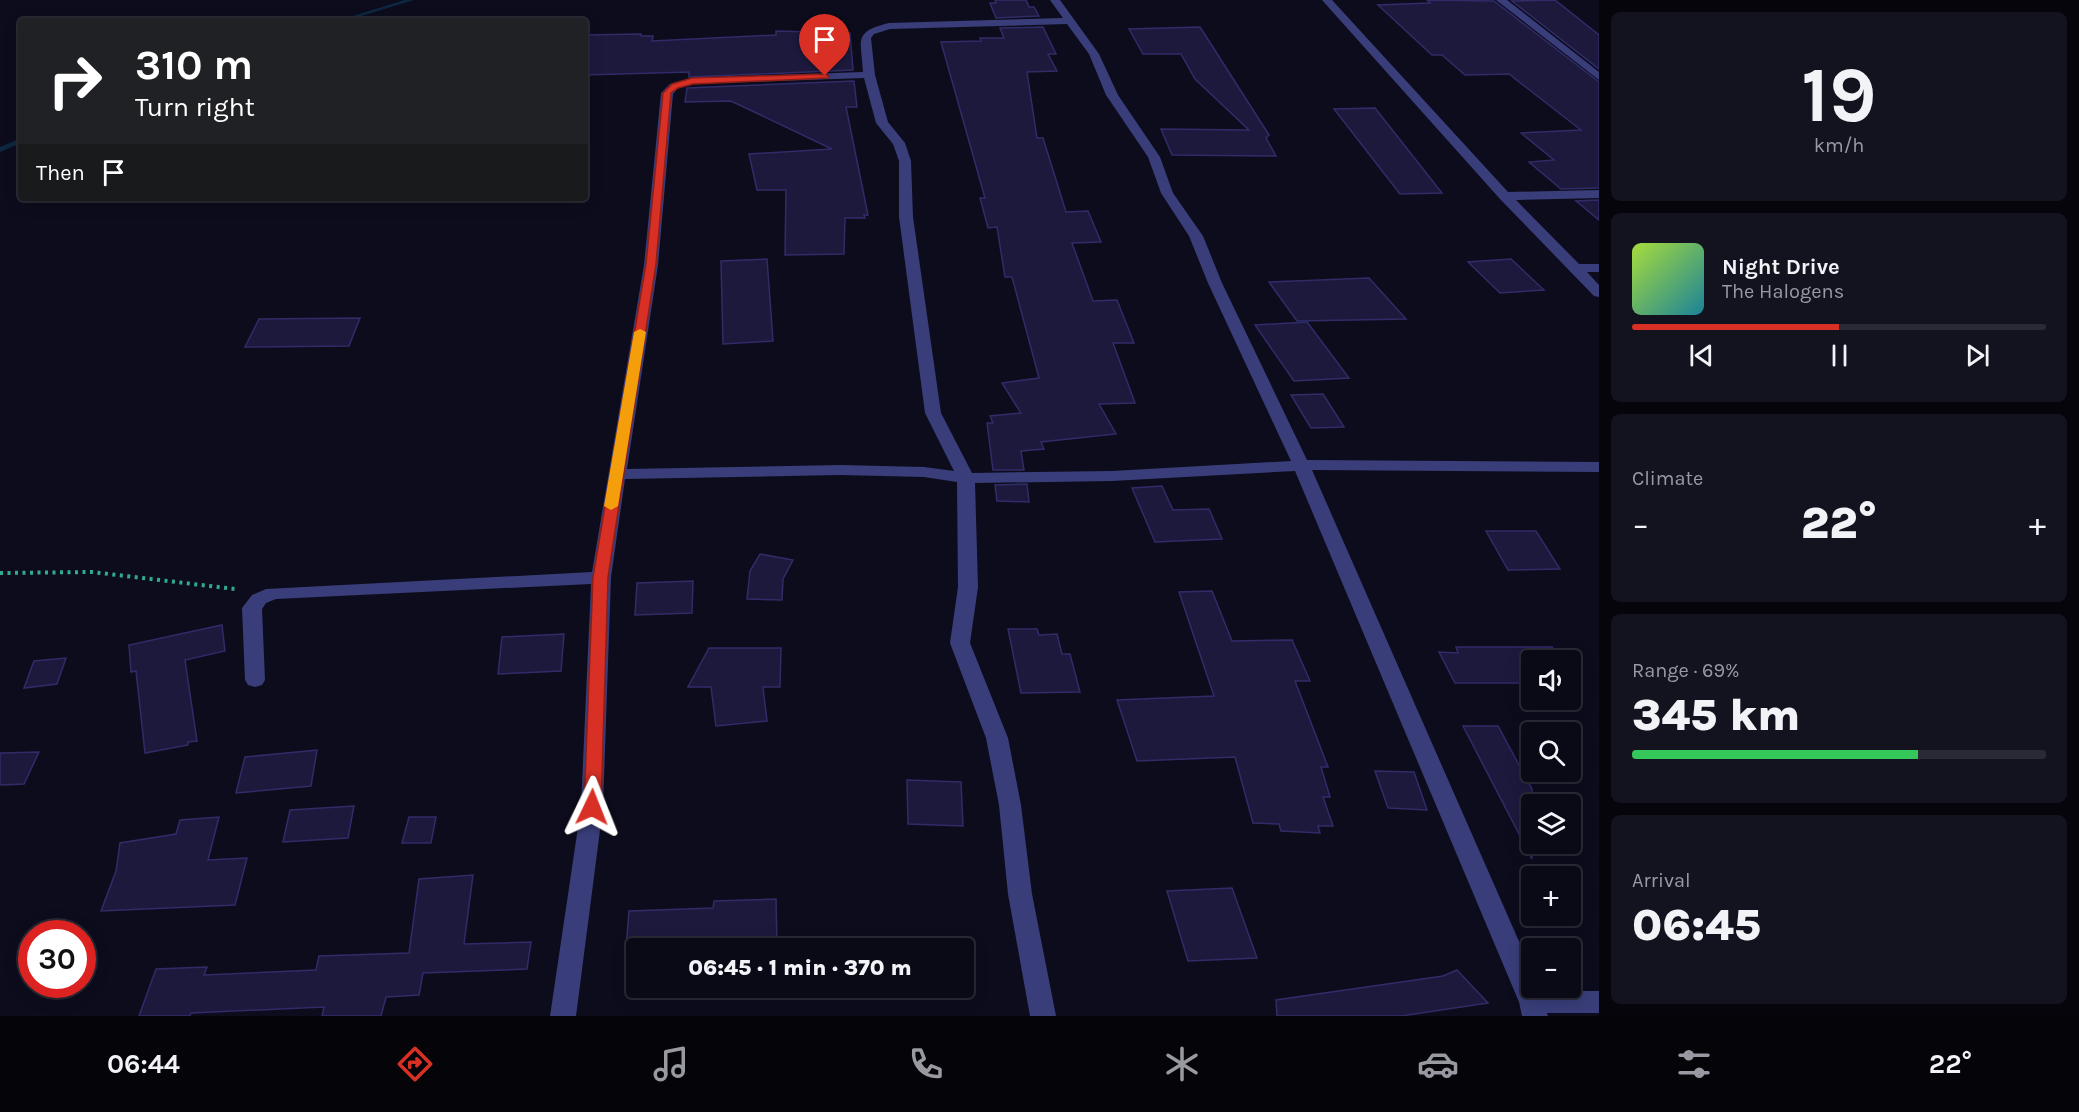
<!DOCTYPE html>
<html lang="en">
<head>
<meta charset="utf-8">
<style>
  :root { --surface:#0a0916; --page:#13121f; --text:#f1f3f6; --muted:#999aa1; --line:#2a2a35; --accent:#d93025 }
  body { margin:0; font-family:Karla,sans-serif; background:var(--page); color:var(--text); height:100vh; display:flex; flex-direction:column; font-size:22px; white-space:nowrap }
  * { box-sizing:border-box; margin:0 }
  p { font-size:20px; color:var(--muted) }
  .icon { flex:none; width:33px; height:33px; fill:none; stroke:currentColor; stroke-width:2; stroke-linecap:round; stroke-linejoin:round }
  .map { position:relative; flex:1; overflow:hidden }
  .sheet { display:flex; flex-direction:column; gap:12px; padding:12px; background:#06050c; width:480px }
  .sheet>* { flex:none }
  .banner { position:absolute; left:18px; top:18px; width:570px; height:183px; border-radius:6px; box-shadow:0 3px 15px #0003,0 0 0 2px var(--line); background:#202124; color:#fff; overflow:hidden }
  .buttons { position:absolute; left:1521px; top:650px; display:grid; gap:12px }
  .buttons a { display:grid; place-items:center; width:60px; height:60px; border-radius:6px; background:var(--surface); box-shadow:0 3px 15px #0003,0 0 0 2px var(--line); font-size:30px }
  .speed { position:absolute; left:18px; top:920px; display:flex; gap:12px; font-size:30px; font-weight:700; text-align:center }
  .speed>* { display:grid; place-content:center; width:78px; height:78px; border-radius:50%; background:var(--surface); box-shadow:0 3px 15px #0003,0 0 0 2px var(--line); line-height:1 }
  .speed .limit { border:9px solid #d22; background:#fff; color:#111 }
  .pin { position:absolute; display:grid; place-items:center; width:51px; height:51px; color:#fff; margin:-62px -26px; border-radius:50% 50% 50% 0; rotate:-45deg; box-shadow:0 0 6px #0007 }
  .pin .icon { rotate:45deg }
  .me { position:absolute; width:66px; margin:-33px; rotate:2deg; stroke-linejoin:round; filter:drop-shadow(0 0 4px #0008) }
  .turn { display:flex; align-items:center; gap:21px; height:126px; padding:0 18px; font-size:27px }
  .turn .icon { width:78px; height:78px; stroke-width:2.5 }
  .turn b { display:block; font-size:42px; line-height:51px }
  .then { display:flex; align-items:center; height:57px; padding:0 18px; background:#0003; gap:12px; font-size:22px }
  .big { font-size:45px; font-weight:800; line-height:1.1 }
  .sheet .widget { flex:1; display:flex; flex-direction:column; justify-content:center; gap:9px; min-width:0; padding:0 21px; border-radius:9px; background:var(--page) }
  .sheet .dial { align-items:center; gap:0 }
  .dial b { font-size:78px; line-height:1 }
  .song { display:flex; align-items:center; gap:18px }
  .cover { width:72px; height:72px; border-radius:9px; background:linear-gradient(135deg,hsl(80 70% 55%),hsl(190 70% 35%)) }
  .played { height:6px; border-radius:3px; background:linear-gradient(90deg,var(--accent) 50%,var(--line) 50%) }
  .keys { display:flex; justify-content:space-around; direction:ltr }
  .heat { display:flex; justify-content:space-between; align-items:center; font-size:33px; direction:ltr }
  .charge { height:9px; border-radius:4px; background:linear-gradient(90deg,#34c759 69%,var(--line) 0) }
  .trip { position:absolute; left:626px; top:938px; width:348px; height:60px; border-radius:6px; background:var(--surface); box-shadow:0 3px 15px #0003,0 0 0 2px var(--line); font-weight:800; line-height:60px; text-align:center }
  .tabs { display:flex; height:96px; justify-content:space-around; align-items:center; background:#040409; color:var(--muted) }
  .tabs .icon { width:42px; height:42px }
  .tabs .on { color:var(--accent) }
  .tabs b { font-size:27px; color:var(--text) }
  main { display:flex; flex:1; min-height:0 }
  .map>svg:first-child { display:block }
</style>
</head>
<body>
<main>
<div class="map">
<svg width="1599" height="1016" viewBox="0 0 1599 1016">
  <rect width="100%" height="100%" fill="#0d0c1d"/>
  <g fill="none" stroke-linecap="round" stroke-linejoin="round">
    <g fill="#0d2740" fill-rule="evenodd">
      <polygon points="405,0 414,0 345,21 336,21"/>
      <polygon points="21,138 21,143 0,152 0,147"/>
    </g>
  </g>
  <g fill="#1c193d" stroke="#302c68" stroke-width="1.5">
    <polygon points="995,0 1026,0 1029,7 1034,7 1039,16 996,18 990,3 996,3"/>
    <polygon points="1427,0 1494,1 1599,82 1599,188 1561,189 1529,162 1554,160 1521,133 1581,130 1509,74 1465,75 1442,55 1432,55 1378,5 1430,3"/>
    <polygon points="1555,0 1599,35 1599,69 1512,1"/>
    <polygon points="1043,27 1056,54 1048,54 1057,71 1027,72 1037,138 1043,138 1066,212 1088,211 1101,242 1072,243 1093,301 1117,300 1134,343 1113,343 1135,403 1099,404 1116,434 1041,442 1044,449 1021,451 1024,470 993,470 987,423 993,423 990,416 1021,413 1002,383 1039,378 1012,277 1005,277 997,227 988,228 980,198 985,198 941,42 981,41 980,38 1004,38 1000,28"/>
    <polygon points="1200,27 1269,135 1266,138 1276,156 1172,155 1161,129 1249,130 1195,79 1181,54 1143,54 1129,29"/>
    <polygon points="776,31 850,33 853,70 689,77 689,72 585,75 585,35 641,34 641,36 653,36 652,41 776,35"/>
    <polygon points="854,81 857,107 846,107 868,215 864,215 865,218 845,218 844,254 785,255 786,190 757,190 749,154 832,149 731,101 685,102 687,88"/>
    <polygon points="1375,108 1442,193 1400,194 1334,109"/>
    <polygon points="1599,200 1599,220 1576,201"/>
    <polygon points="767,259 773,341 723,344 721,261"/>
    <polygon points="1511,259 1544,290 1500,293 1468,262"/>
    <polygon points="1369,278 1406,319 1297,321 1269,282"/>
    <polygon points="360,318 349,346 245,347 259,319"/>
    <polygon points="1307,322 1349,378 1294,381 1255,325"/>
    <polygon points="1323,394 1344,427 1311,428 1291,395"/>
    <polygon points="1027,484 1029,502 997,501 995,485"/>
    <polygon points="1162,486 1173,510 1209,509 1222,539 1155,542 1132,488"/>
    <polygon points="1486,531 1536,531 1560,569 1508,570"/>
    <polygon points="760,554 793,560 783,579 782,600 747,599 750,571"/>
    <polygon points="693,581 692,613 635,615 637,583"/>
    <polygon points="1212,591 1232,641 1292,640 1310,681 1295,681 1328,767 1321,767 1330,797 1323,797 1333,826 1318,826 1320,833 1281,831 1279,824 1253,823 1235,757 1137,761 1117,700 1214,696 1179,592"/>
    <polygon points="222,625 225,651 185,660 197,741 188,742 188,745 145,753 136,671 131,672 129,645"/>
    <polygon points="1008,629 1037,629 1039,635 1057,634 1062,654 1070,654 1080,692 1021,693"/>
    <polygon points="564,634 561,671 498,674 502,637"/>
    <polygon points="1456,647 1552,647 1560,660 1532,660 1532,683 1455,683 1439,652 1458,653"/>
    <polygon points="709,648 781,648 780,687 763,687 767,721 716,726 711,687 688,687"/>
    <polygon points="66,658 57,684 24,688 34,661"/>
    <polygon points="1463,726 1498,726 1532,789 1532,859"/>
    <polygon points="317,750 311,786 236,793 245,757"/>
    <polygon points="39,752 24,784 0,785 0,753"/>
    <polygon points="1375,771 1414,772 1427,810 1388,808"/>
    <polygon points="907,780 961,782 963,826 908,824"/>
    <polygon points="354,806 348,838 283,842 290,810"/>
    <polygon points="219,817 208,860 247,858 235,905 101,911 116,871 120,843 176,834 180,820"/>
    <polygon points="409,817 436,817 431,843 402,843"/>
    <polygon points="473,875 464,944 531,942 527,969 423,973 419,995 386,997 381,1016 322,1016 324,1007 191,1013 190,1016 139,1016 156,969 207,967 204,975 316,970 319,956 409,953 419,879"/>
    <polygon points="1232,888 1257,958 1188,961 1167,891"/>
    <polygon points="776,899 777,948 626,948 629,911 713,908 714,901"/>
    <polygon points="1457,970 1488,1003 1401,1016 1277,1016 1276,1000 1443,976"/>
  </g>
  <g fill="none" stroke-linecap="round" stroke-linejoin="round">
    <polyline stroke="#31aa94" stroke-width="4" stroke-dasharray="3 4.5" stroke-linecap="butt" points="0,573 92,572 235,589"/>
    <g fill="#393e7a" fill-rule="evenodd">
      <path d="M1050,0H1060L1099,54L1118,95L1160,157L1173,193L1203,236L1222,283L1307,460L1599,462V472L1312,470L1532,971V987H1538L1540,991H1599V1013H1547L1548,1016H1522L1519,1002L1295,471L1112,481L975,483L978,587L970,643L1008,738L1021,805L1032,894L1056,1016H1030L1008,894L999,805L986,738L950,643L958,587L957,482L924,477L841,475L625,479L611,577L603,807L576,1016H550L581,807L591,584L276,599L266,603L262,609L265,680L262,685L255,687L248,685L245,680L242,608L252,595L266,589L592,572L644,265L661,93L670,84L692,78L863,72C861,39 853,32 889,23L1063,18ZM1067,24L1089,54L1106,95L1148,157L1161,193L1189,236L1208,283L1291,461L1112,471L972,473L941,413L913,217L911,161L905,143L888,122L875,75L871,38L874,34L890,29ZM864,78L876,123L893,144L899,161V217L925,413L954,471L924,467L841,465L627,469L658,265L673,94L678,88L692,84Z"/>
      <polygon points="1322,0 1332,0 1508,192 1599,190 1599,198 1516,200 1579,264 1599,264 1599,272 1587,272 1599,285 1599,297 1594,296 1500,199"/>
      <polygon points="1496,0 1507,0 1599,72 1599,80"/>
    </g>
  </g>
  <polygon fill="#d93025" stroke="#8d1f18" stroke-width="1.5" points="825,74 829,76 828,78 693,84 678,88 671,93 656,264 608,577 601,807 599,812 592,814 586,812 584,807 593,577 646,264 663,93 672,84 692,78"/>
  <polygon fill="#f59e0b" points="640,329 646,332 618,506 611,510 604,506 634,332"/>
</svg>
<div class="buttons">
<a><svg class="icon" aria-label="sound" viewBox="0 0 24 24"><path d="M4 9h4l5-4v14l-5-4H4zM17 9q2 3 0 6"/></svg></a>
<a><svg class="icon" aria-label="search" viewBox="0 0 24 24"><circle cx="10" cy="10" r="6"/><path d="M15 15l6 6"/></svg></a>
<a><svg class="icon" aria-label="layers" viewBox="0 0 24 24"><path d="M12 4l9 5-9 5-9-5zM3 14l9 5 9-5"/></svg></a>
<a>+</a>
<a>−</a>
</div>
<div class="speed"><div class="limit">30</div></div>
<div class="pin" style="left:825px;top:76px;background:#d93025"><svg class="icon" aria-label="arrive" viewBox="0 0 24 24"><path d="M6 21V4h12l-3 4 3 4H6"/></svg></div>
<svg class="me" style="left:592px;top:807px" viewBox="-20 -20 40 40"><path d="M0-17L14 15 0 8-14 15z" fill="#d93025" stroke="#fff" stroke-width="4"/></svg>
<div class="trip">06:45 · 1 min · 370 m</div>
<div class="banner">
<div class="turn"><svg class="icon" aria-label="right" viewBox="0 0 24 24"><path d="M7 20v-9h11M14 6l5 5-5 5"/></svg><div><b>310 m</b>Turn right</div></div>
<div class="then">Then<svg class="icon" aria-label="arrive" viewBox="0 0 24 24"><path d="M6 21V4h12l-3 4 3 4H6"/></svg></div>
</div>
</div>
<section class="sheet">
<div class="widget dial"><b>19</b><p>km/h</p></div>
<div class="widget">
<div class="song"><i class="cover"></i><div><b>Night Drive</b><p>The Halogens</p></div></div>
<div class="played"></div>
<div class="keys"><svg class="icon" aria-label="previous" viewBox="0 0 24 24"><path d="M18 5L8 12l10 7zM5 5v14"/></svg><svg class="icon" aria-label="pause" viewBox="0 0 24 24"><path d="M8 5v14M16 5v14"/></svg><svg class="icon" aria-label="next" viewBox="0 0 24 24"><path d="M6 5l10 7-10 7zM19 5v14"/></svg></div>
</div>
<div class="widget"><p>Climate</p>
<div class="heat"><a>−</a><b class="big">22°</b><a>+</a></div>
</div>
<div class="widget"><p>Range · 69%</p><b class="big">345 km</b><div class="charge"></div></div>
<div class="widget"><p>Arrival</p><b class="big">06:45</b></div>
</section>
</main>
<nav class="tabs">
<b>06:44</b>
<svg class="icon on" aria-label="directions" viewBox="0 0 24 24"><path d="M12 3l9 9-9 9-9-9zM9 14v-3h6M13 9l2 2-2 2"/></svg>
<svg class="icon" aria-label="music" viewBox="0 0 24 24"><path d="M9 18V5l10-2v13"/><circle cx="6" cy="18" r="3"/><circle cx="16" cy="16" r="3"/></svg>
<svg class="icon" aria-label="phone" viewBox="0 0 24 24"><path d="M5 4h4l2 5-3 2q2 4 5 5l2-3 5 2v4C11 20 4 13 5 4z"/></svg>
<svg class="icon" aria-label="climate" viewBox="0 0 24 24"><path d="M12 3v18M4 7l16 10M4 17L20 7"/></svg>
<svg class="icon" aria-label="car" viewBox="0 0 24 24"><path d="M5 17H2v-5l4-1 3-4h7l3 4 3 1v5h-3M9 17h6M6 11h13"/><circle cx="7" cy="17" r="2"/><circle cx="17" cy="17" r="2"/></svg>
<svg class="icon" aria-label="filters" viewBox="0 0 24 24"><path d="M4 7h16M4 17h16"/><circle cx="9" cy="7" r="2"/><circle cx="15" cy="17" r="2"/></svg>
<b>22°</b>
</nav>
</body>
</html>
